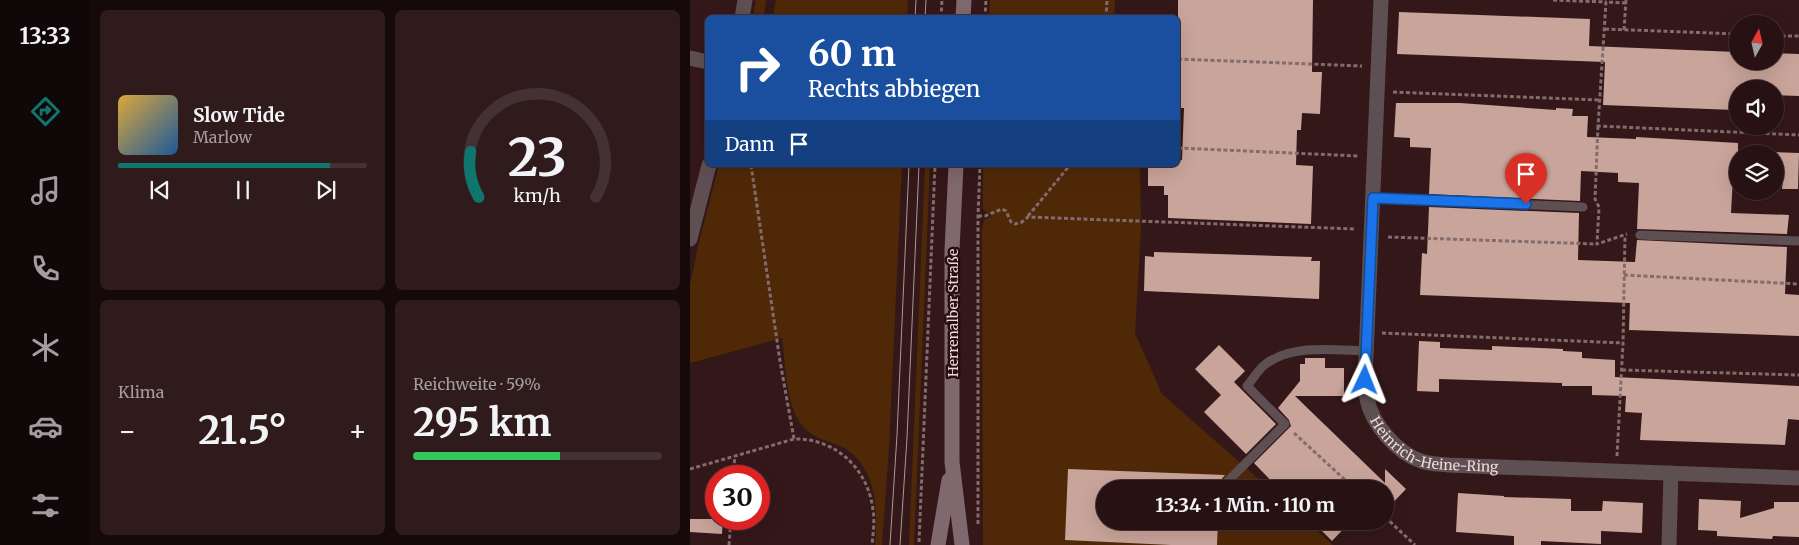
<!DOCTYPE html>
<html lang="de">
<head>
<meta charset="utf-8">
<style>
  :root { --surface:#271113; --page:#2f1a1c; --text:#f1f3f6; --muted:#a49da0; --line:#433133; --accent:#0f766e }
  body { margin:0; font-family:Merriweather,serif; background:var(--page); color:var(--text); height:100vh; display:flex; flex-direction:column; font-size:19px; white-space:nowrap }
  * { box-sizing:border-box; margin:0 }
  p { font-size:16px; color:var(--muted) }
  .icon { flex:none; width:28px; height:28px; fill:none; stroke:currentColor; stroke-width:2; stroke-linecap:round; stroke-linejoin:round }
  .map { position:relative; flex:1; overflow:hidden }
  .panel { display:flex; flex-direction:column; gap:10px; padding:10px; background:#15090a; width:600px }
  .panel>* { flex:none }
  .guide { position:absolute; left:15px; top:15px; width:475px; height:152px; border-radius:8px; box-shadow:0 5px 20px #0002,0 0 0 1px var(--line); background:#1a4fa0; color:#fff; overflow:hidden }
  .needle { width:32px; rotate:8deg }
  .fabs { position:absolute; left:1039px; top:15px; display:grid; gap:10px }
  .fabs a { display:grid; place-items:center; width:55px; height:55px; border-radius:50%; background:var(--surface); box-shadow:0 5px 20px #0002,0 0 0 1px var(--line); font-size:25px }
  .speed { position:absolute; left:15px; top:465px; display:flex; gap:10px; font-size:25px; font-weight:700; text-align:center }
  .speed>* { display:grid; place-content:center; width:65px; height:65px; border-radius:50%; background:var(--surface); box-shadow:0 5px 20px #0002,0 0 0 1px var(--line); line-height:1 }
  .speed .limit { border:8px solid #d22; background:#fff; color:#111 }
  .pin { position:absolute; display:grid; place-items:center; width:42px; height:42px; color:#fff; margin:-51px -21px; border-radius:50% 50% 50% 0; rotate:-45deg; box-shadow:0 0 5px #0007 }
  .pin .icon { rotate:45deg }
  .me { position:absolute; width:55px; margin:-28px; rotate:2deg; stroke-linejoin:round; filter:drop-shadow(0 0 4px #0008) }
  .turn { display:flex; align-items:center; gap:18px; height:105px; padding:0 20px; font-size:22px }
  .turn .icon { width:65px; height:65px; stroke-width:2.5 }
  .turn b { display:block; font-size:35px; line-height:42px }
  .then { display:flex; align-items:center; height:48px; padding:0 20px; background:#0003; gap:10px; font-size:19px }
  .big { font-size:38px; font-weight:700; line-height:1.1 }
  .panel .card { flex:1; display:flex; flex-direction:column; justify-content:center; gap:8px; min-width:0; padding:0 18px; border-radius:8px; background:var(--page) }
  .panel .dial { align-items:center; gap:0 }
  .dial svg { height:130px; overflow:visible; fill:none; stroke:var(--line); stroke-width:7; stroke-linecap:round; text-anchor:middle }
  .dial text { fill:var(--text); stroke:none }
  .song { display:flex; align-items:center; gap:15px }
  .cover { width:60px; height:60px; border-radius:8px; background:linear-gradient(135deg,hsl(40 70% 55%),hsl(210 70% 35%)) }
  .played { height:5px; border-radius:2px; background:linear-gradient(90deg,var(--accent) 85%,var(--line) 85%) }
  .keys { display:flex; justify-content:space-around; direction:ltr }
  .heat { display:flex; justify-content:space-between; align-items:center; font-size:28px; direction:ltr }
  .charge { height:8px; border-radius:4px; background:linear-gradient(90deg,#34c759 59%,var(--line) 0) }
  .panel .tiles { flex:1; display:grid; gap:10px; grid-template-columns:repeat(2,1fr) }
  .trip { position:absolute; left:406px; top:480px; width:298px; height:50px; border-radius:25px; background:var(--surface); box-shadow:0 5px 20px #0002,0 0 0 1px var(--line); font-weight:700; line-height:50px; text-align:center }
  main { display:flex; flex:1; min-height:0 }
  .tabs { display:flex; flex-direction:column; width:90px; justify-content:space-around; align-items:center; background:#100708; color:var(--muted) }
  .tabs .icon { width:35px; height:35px }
  .tabs .on { color:var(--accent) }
  .tabs b { font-size:22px; color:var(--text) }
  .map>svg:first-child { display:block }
</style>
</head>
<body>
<main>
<nav class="tabs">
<b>13:33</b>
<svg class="icon on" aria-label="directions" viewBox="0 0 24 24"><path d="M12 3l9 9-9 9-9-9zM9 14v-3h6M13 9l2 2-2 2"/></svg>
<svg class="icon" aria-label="music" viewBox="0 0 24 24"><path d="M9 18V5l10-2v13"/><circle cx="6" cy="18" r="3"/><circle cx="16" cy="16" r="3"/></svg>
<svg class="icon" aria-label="phone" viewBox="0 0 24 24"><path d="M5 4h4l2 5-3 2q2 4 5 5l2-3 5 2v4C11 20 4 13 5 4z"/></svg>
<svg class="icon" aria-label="climate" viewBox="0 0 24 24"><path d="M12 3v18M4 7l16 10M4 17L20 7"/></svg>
<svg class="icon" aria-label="car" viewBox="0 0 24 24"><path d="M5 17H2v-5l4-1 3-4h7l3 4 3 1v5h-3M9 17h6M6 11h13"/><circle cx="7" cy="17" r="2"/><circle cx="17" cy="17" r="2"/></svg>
<svg class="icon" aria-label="filters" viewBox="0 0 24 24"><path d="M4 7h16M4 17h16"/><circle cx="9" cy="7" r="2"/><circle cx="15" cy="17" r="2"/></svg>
</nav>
<section class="panel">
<div class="tiles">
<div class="card">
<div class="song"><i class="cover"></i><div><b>Slow Tide</b><p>Marlow</p></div></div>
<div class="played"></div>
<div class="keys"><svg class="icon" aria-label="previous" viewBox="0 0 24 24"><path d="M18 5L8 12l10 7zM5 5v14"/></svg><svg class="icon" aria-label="pause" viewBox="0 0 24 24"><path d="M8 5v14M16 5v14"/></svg><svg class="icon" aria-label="next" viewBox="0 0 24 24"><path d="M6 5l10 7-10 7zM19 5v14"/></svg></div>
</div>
<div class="card dial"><svg viewBox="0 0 100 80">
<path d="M14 69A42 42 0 1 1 86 69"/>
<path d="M14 69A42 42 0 0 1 9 41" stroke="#0f766e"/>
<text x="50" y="56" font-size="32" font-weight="700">23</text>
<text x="50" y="72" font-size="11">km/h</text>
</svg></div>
<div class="card"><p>Klima</p>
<div class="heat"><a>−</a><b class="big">21.5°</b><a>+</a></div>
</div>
<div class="card"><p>Reichweite · 59%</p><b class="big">295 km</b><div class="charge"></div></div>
</div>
</section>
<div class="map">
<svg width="1109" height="545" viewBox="0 0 1109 545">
  <rect width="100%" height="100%" fill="#341719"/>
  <g fill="#4f2808">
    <polygon points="66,0 76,0 74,17 63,17"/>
    <polygon points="86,0 218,0 217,17 83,17"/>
    <polygon points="300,0 425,0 424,17 299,17"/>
    <path d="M29,165H212L199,448L192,545H185C188,512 187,467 154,448C142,442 126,439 116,430C95,410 96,365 92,338L0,363V285L9,242Z"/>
    <polygon points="235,165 240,165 226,496 224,545 219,545"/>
    <polygon points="293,165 450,165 451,229 445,333 472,394 580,489 415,489 415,521 617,521 643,545 293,545 292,231 294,220 302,216 293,209"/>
  </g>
  <g fill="#c9a49a">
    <polygon points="488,0 623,0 622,72 632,72 630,114 612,113 611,130 607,130 606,165 623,166 621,224 478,218 478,195 474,195 474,186 458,186 458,165 488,165 488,160 492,160 494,108 488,108"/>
    <polygon points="709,12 900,19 899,46 1047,52 1047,61 1085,61 1085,53 1109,54 1109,96 1085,95 1085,89 1048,89 1048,93 1045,93 1045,110 913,105 915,62 707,54"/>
    <polygon points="706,103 770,103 866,110 866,108 883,109 882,116 898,116 897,137 946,139 946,137 1048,143 1048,177 1043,177 1041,213 1099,215 1097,234 947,229 949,183 928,182 928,173 891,171 890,201 739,194 741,148 720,147 720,138 704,137"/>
    <polygon points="1085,152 1109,153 1108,189 1092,189 1093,180 1085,180"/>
    <polygon points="739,207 889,213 888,260 945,262 947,240 1097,247 1095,294 1109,295 1109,336 939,330 940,303 730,295 732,253 737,254"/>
    <polygon points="464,252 622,257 621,261 630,261 629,299 454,291 455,256 464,257"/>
    <polygon points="729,341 750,342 750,348 802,350 802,346 873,349 873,351 892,352 892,358 925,360 925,377 1109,386 1109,420 1098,419 1095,445 950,440 952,413 935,412 936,396 902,395 902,386 872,386 872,383 749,379 749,392 727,391"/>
    <polygon points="529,345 555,371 544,382 586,424 556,454 514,412 531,395 505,369"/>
    <polygon points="615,358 635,358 635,368 654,368 654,396 605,396 695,483 695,469 716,489 695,511 695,489 589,489 564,463 601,426 599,420 588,408 610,381 610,364 615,364"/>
    <polygon points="378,469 535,475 529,482 531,489 415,489 415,521 528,521 527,545 481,545 375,540"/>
    <polygon points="768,493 814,496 814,497 881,499 881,511 912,511 913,501 953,503 952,533 911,531 911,544 851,541 851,545 824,545 824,536 766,532"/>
    <polygon points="1009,499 1051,501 1050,518 1084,508 1084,502 1109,502 1109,537 1083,536 1082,539 1027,536 1027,531 1008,530"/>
    <polygon points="0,519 33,519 32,534 0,532"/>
    <polygon points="622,521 661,521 642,541"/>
  </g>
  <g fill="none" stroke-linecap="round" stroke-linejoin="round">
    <g stroke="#846b6c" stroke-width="3" stroke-dasharray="4 2.5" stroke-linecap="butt">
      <polyline points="863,0 916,2"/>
      <polyline points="936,3 916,2 908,126 1109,135"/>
      <polyline points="251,18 252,0"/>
      <polyline points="295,18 296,0"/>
      <polyline points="416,18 417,0"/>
      <polyline points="915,29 1048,34"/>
      <polyline points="934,30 936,0"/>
      <polyline points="1085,36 1109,36"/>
      <polyline points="488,59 672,66"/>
      <polyline points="703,92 909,100"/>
      <polyline points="908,126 905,199 909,207 907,244 937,234"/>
      <polyline points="488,148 669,156"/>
      <polyline points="61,165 90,361 104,439"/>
      <polyline points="288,216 295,216 312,209 316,211 321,222 325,224 332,222 338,217 665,229"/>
      <polyline points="338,216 380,165"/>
      <polyline points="698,237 907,244"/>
      <polyline points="934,275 1109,284"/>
      <polyline points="692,333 933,343"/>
      <polyline points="932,370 1109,375"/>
      <polyline points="604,433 665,489"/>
      <polyline points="927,456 933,343 935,237"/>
      <path d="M0,469L104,439C145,438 178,468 183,510C185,521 183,534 182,545"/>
      <polyline points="43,476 45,456"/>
      <polyline points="695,517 725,545"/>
      <polyline points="288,524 288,216 290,165"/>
      <polyline points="229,542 245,165"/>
      <polyline points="39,545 41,519"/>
    </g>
    <g stroke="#5e4f53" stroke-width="9">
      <polyline points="683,198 893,207"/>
      <polyline points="950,235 1109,241"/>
      <path d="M535,484L595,424L557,386C563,379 569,368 577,363C605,344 644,350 676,351"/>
    </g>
    <g stroke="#5e4f53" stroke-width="15">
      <path id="s1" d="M691,0L675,380C676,386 676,393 677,399C682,424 707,453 731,461C739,464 749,464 758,465L1109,478"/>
      <polyline points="52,18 55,0"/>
      <polyline points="0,58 18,62"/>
      <polyline points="0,239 19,165"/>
      <polyline points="979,545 981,473"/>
    </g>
    <g stroke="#80686f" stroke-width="15">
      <polyline points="273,18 274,0"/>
      <polyline points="266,165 262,250 262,462 272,545"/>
      <polyline points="248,545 259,480"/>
    </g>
    <g stroke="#ae9797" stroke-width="1">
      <polyline points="225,18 226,0"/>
      <polyline points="235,18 236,0"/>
      <polyline points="200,545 207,435 219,165"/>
      <polyline points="210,545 217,438 229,165"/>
    </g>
  </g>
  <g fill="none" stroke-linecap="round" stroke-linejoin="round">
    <defs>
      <polyline id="route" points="675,380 683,198 836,204"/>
    </defs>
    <use href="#route" stroke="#114b97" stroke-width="12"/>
    <use href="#route" stroke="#1a73e8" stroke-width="9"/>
  </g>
  <g text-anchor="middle" stroke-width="5" stroke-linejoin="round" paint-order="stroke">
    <g font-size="14" fill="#eed9d9" stroke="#290d10">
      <text transform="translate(263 313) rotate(-90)" y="5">Herrenalber Straße</text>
      <text dy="5" stroke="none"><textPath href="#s1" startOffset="491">Heinrich-Heine-Ring</textPath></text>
    </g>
  </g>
</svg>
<div class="fabs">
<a><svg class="needle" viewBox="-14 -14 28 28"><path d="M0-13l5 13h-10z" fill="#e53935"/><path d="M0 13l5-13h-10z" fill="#a49da0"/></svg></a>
<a><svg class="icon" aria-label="sound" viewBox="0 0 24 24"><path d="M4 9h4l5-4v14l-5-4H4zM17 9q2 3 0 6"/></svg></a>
<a><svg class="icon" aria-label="layers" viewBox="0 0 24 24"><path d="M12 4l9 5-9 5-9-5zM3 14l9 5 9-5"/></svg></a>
</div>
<div class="speed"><div class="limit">30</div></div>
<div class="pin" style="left:836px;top:204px;background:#d93025"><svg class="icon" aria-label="arrive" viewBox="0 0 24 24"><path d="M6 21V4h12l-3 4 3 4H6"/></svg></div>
<svg class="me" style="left:675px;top:380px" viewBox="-20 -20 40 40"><path d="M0-17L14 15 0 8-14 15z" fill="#1a73e8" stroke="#fff" stroke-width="4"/></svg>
<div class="trip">13:34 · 1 Min. · 110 m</div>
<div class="guide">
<div class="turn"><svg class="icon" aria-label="right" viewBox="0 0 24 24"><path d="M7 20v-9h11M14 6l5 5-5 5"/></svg><div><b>60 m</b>Rechts abbiegen</div></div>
<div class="then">Dann<svg class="icon" aria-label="arrive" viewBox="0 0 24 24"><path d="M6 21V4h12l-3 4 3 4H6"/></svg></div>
</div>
</div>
</main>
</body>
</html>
